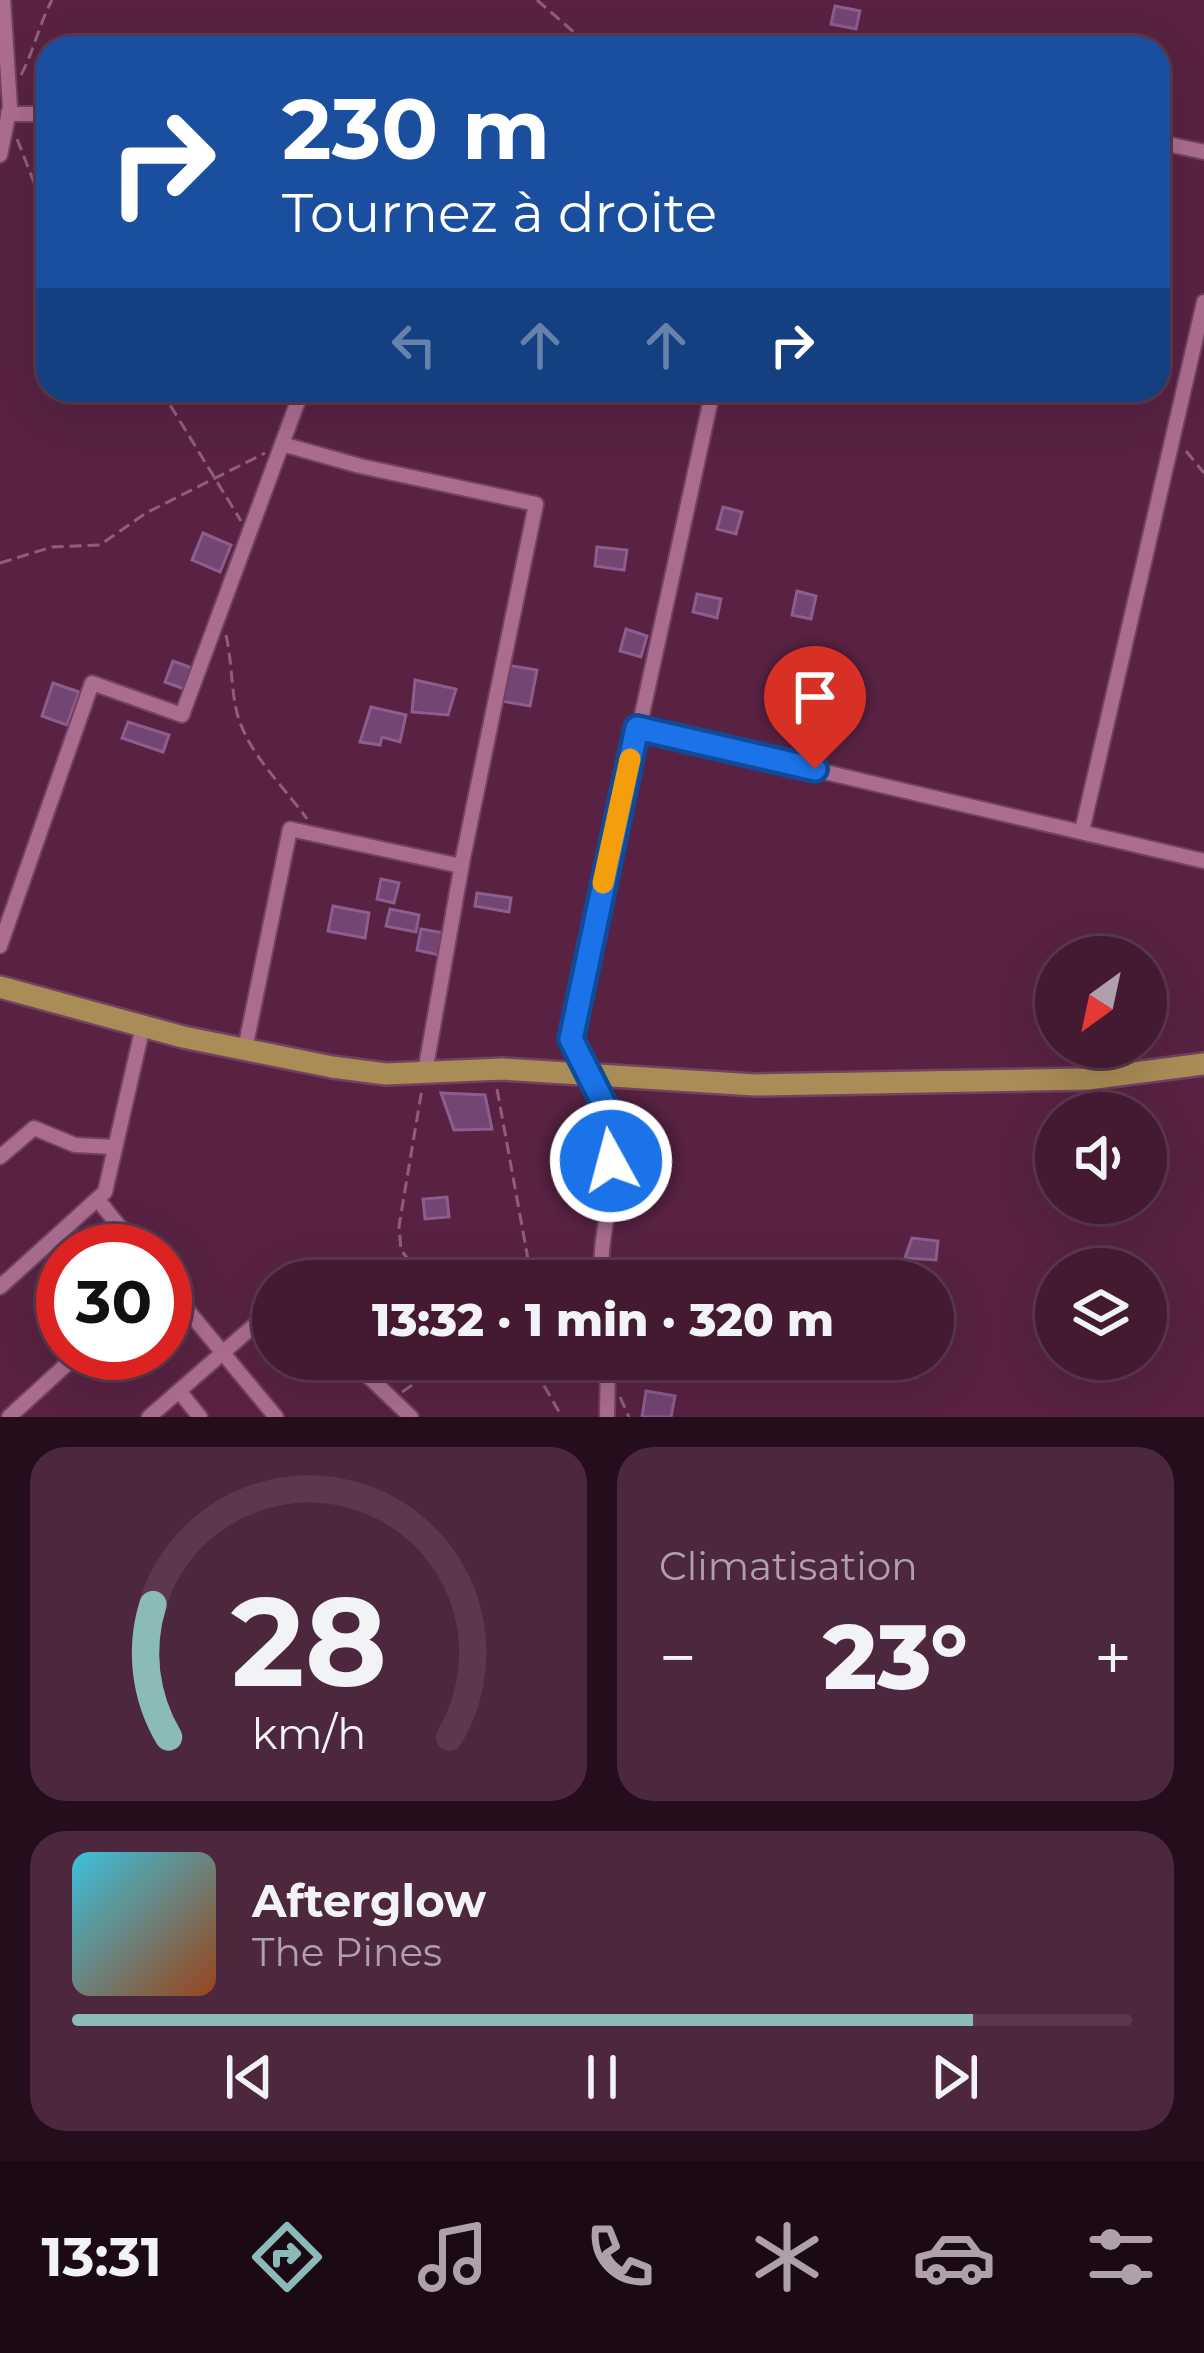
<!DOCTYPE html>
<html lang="fr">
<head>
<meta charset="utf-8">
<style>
  :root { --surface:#431a32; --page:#4d273e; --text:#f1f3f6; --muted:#afa1ac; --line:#5b384d; --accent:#8bbbb9 }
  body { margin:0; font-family:Montserrat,sans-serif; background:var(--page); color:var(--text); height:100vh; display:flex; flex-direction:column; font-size:45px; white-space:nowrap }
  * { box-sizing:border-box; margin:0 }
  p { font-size:39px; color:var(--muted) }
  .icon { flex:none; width:66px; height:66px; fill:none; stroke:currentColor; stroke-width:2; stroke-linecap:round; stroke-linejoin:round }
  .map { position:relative; height:1417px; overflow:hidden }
  .side { display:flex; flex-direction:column; gap:30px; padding:30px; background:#250e1c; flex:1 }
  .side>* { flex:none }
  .banner { position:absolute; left:36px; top:36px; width:1134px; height:366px; border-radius:36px; box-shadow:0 12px 48px #0002,0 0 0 3px var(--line); background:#1a4fa0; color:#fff; overflow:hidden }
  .needle { width:78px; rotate:213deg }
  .controls { position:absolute; left:1035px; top:936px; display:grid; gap:24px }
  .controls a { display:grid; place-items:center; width:132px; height:132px; border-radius:50%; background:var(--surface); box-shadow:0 12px 48px #0002,0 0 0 3px var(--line); font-size:60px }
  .speed { position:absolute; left:36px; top:1224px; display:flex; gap:24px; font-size:60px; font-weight:700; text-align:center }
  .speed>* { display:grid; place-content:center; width:156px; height:156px; border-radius:50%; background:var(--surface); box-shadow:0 12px 48px #0002,0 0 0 3px var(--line); line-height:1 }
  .speed .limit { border:18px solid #d22; background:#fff; color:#111 }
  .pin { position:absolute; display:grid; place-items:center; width:102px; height:102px; color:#fff; margin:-123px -51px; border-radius:50% 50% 50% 0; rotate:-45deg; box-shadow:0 0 12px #0007 }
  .pin .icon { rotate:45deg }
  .me { position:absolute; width:132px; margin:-66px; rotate:353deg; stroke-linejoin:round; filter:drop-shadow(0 0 9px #0008) }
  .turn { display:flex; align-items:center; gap:42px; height:252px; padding:0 48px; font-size:54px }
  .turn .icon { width:156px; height:156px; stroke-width:2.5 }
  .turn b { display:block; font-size:84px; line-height:102px }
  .lanes { display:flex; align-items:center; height:114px; padding:0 48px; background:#0003; justify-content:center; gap:60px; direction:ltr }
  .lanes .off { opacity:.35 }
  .big { font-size:90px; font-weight:800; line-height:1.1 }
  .side .widget { flex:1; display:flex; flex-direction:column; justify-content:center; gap:18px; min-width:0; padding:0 42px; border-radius:36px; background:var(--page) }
  .side .dial { align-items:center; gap:0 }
  .dial svg { height:312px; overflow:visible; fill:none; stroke:var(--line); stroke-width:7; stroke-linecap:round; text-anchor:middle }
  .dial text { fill:var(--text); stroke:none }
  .song { display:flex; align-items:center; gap:36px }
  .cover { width:144px; height:144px; border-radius:18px; background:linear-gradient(135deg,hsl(190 70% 55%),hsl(20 70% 35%)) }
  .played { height:12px; border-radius:6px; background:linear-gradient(90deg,var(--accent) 85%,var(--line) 85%) }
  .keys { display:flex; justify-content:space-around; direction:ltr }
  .heat { display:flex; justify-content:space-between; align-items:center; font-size:66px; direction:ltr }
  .side .tiles { flex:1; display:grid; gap:30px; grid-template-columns:1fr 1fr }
  .widget:last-child { grid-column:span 2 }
  .trip { position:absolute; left:252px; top:1260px; width:702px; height:120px; border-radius:60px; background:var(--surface); box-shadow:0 12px 48px #0002,0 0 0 3px var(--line); font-weight:800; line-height:120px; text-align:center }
  .tab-bar { display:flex; height:192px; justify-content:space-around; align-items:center; background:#1b0a14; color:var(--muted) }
  .tab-bar .icon { width:84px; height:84px }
  .tab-bar .active { color:var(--accent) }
  .tab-bar b { font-size:54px; color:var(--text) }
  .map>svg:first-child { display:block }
</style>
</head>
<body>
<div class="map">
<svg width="1204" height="1417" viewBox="0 0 1204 1417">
  <rect width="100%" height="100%" fill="#592243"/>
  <g fill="#724573" stroke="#8c5d8d" stroke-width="3">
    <polygon points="835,6 860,11 856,29 831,24"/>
    <polygon points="723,507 742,512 736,534 717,529"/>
    <polygon points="203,533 231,545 220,572 192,560"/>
    <polygon points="597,547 627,550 624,570 595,566"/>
    <polygon points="797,591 816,596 811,619 792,615"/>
    <polygon points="697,594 721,599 717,618 693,612"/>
    <polygon points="626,629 647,636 641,657 620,651"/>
    <polygon points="173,661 192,668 184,689 165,682"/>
    <polygon points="507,665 537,670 530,706 501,701"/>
    <polygon points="415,680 456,689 448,715 412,712"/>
    <polygon points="53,683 79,692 67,725 42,716"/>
    <polygon points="371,707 406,715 400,742 382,737 380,745 360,742"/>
    <polygon points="128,722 169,735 163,752 122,738"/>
    <polygon points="381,879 399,883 394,903 377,899"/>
    <polygon points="477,893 511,898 509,912 475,906"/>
    <polygon points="333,906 369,913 365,938 328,931"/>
    <polygon points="390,909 419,915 416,932 386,926"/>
    <polygon points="421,929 444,933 439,955 417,950"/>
    <polygon points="441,1093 485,1095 492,1129 454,1130"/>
    <polygon points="447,1197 449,1217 425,1219 423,1199"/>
    <polygon points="912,1238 938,1241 936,1260 905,1258"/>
    <polygon points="646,1391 675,1396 671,1417 642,1417"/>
  </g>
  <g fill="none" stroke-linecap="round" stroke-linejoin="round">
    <defs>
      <g id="minor">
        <polyline points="8,114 48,114"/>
        <polyline points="1158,142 1204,152"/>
        <polyline points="0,155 10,107 3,0"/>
        <polyline points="889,390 902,393"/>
        <polyline points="282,444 302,390"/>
        <polyline points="637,728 1204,861"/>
        <polyline points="1082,831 1204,302"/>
        <polyline points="0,946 92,683 182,715 282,444 360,466 536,504 463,858 425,1072"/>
        <polyline points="245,1049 290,829 461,866"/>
        <polyline points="0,1157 34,1128 75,1145 115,1147"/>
        <polyline points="98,1200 139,1251"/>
        <path d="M602,1281C599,1248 607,1221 611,1189C617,1131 600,1088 571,1039L713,390"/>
        <polyline points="165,1283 276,1417"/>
        <polyline points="0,1287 105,1192 143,1026"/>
        <polyline points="350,1359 411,1417"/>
        <polyline points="179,1391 200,1417"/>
        <polyline points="9,1417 79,1353"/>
        <polyline points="149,1417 273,1309"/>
        <polyline points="607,1417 608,1359"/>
      </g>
      <polyline id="primary" points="0,987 183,1037 332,1067 386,1074 502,1069 755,1085 1088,1079 1204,1064"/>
    </defs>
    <use href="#minor" stroke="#724260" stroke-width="18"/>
    <use href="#primary" stroke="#724260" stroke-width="26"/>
    <g stroke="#8f5f7a" stroke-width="3" stroke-dasharray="12 6" stroke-linecap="butt">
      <polyline points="537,0 592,48"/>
      <path d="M21,75C34,51 39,24 52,0"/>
      <polyline points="17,139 48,218"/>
      <polyline points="161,390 241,521"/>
      <polyline points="1186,451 1204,473"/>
      <polyline points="0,563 52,547 100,545 146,513 265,453"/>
      <path d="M226,635C232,661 231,688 237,713C248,754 283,785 307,819"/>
      <polyline points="497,1089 532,1281"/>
      <polyline points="421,1276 401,1250 399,1226 422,1089"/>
      <polyline points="384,1281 421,1276 441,1281"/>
      <polyline points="539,1281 587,1269"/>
      <polyline points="521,1359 534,1368 562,1417"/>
      <polyline points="402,1392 442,1365 481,1359"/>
      <polyline points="620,1397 629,1417"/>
    </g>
    <use href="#minor" stroke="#ab6d8f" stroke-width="14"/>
    <use href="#primary" stroke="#aa8d56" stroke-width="21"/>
  </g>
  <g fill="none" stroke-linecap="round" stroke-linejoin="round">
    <defs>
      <polyline id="route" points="611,1161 607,1110 571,1039 637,728 815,769"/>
    </defs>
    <use href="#route" stroke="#114b97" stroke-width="30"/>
    <use href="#route" stroke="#1a73e8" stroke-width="21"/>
    <polyline stroke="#f59e0b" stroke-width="21" points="603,883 630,759"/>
  </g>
</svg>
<div class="controls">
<a><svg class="needle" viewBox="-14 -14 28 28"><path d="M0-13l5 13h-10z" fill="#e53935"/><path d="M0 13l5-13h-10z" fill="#afa1ac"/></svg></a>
<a><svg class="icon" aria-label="sound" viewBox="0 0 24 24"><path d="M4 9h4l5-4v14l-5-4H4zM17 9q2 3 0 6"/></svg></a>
<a><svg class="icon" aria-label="layers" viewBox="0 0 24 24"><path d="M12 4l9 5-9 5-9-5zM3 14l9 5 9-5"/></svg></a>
</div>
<div class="speed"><div class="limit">30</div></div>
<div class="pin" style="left:815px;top:769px;background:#d93025"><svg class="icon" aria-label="arrive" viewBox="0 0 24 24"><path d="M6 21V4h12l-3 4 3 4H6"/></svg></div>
<svg class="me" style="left:611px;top:1161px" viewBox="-20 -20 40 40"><circle r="17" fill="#1a73e8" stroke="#fff" stroke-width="3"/><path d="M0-11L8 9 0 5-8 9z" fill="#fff"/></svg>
<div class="trip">13:32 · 1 min · 320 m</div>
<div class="banner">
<div class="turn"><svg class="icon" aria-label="right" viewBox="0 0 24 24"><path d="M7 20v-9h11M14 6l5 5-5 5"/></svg><div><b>230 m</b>Tournez à droite</div></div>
<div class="lanes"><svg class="icon off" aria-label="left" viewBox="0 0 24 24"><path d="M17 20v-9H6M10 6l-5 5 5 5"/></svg><svg class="icon off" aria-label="ahead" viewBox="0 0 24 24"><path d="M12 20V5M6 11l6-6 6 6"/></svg><svg class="icon off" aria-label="ahead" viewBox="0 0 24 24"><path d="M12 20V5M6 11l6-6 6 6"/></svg><svg class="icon" aria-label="right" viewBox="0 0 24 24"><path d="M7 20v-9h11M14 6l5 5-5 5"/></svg></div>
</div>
</div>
<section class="side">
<div class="tiles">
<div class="widget dial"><svg viewBox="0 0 100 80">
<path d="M14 69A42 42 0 1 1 86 69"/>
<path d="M14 69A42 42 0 0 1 10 35" stroke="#8bbbb9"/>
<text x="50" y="56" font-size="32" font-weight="700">28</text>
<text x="50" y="72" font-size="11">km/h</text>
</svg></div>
<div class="widget"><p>Climatisation</p>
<div class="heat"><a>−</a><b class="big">23°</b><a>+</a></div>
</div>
<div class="widget">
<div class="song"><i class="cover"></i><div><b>Afterglow</b><p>The Pines</p></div></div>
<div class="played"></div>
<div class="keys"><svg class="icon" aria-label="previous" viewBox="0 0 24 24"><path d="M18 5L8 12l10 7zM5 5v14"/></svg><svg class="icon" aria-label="pause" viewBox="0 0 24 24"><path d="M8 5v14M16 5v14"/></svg><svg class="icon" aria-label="next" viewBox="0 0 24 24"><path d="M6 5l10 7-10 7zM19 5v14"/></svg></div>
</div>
</div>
</section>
<nav class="tab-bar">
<b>13:31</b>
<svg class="icon active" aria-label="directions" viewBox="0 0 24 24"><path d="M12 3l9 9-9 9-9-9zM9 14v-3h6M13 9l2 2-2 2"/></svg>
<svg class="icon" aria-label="music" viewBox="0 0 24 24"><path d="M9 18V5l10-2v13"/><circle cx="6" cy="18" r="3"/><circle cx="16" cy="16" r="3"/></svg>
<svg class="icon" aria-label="phone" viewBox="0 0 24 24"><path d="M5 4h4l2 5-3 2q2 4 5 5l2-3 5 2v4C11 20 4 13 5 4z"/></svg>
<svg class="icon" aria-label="climate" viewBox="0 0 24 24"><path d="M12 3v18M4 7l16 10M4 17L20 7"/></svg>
<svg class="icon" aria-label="car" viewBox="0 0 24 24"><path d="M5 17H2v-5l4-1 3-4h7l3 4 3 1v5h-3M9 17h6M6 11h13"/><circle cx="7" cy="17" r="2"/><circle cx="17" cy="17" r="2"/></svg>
<svg class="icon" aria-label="filters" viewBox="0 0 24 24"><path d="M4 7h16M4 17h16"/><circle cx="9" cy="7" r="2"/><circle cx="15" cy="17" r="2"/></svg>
</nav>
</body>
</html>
